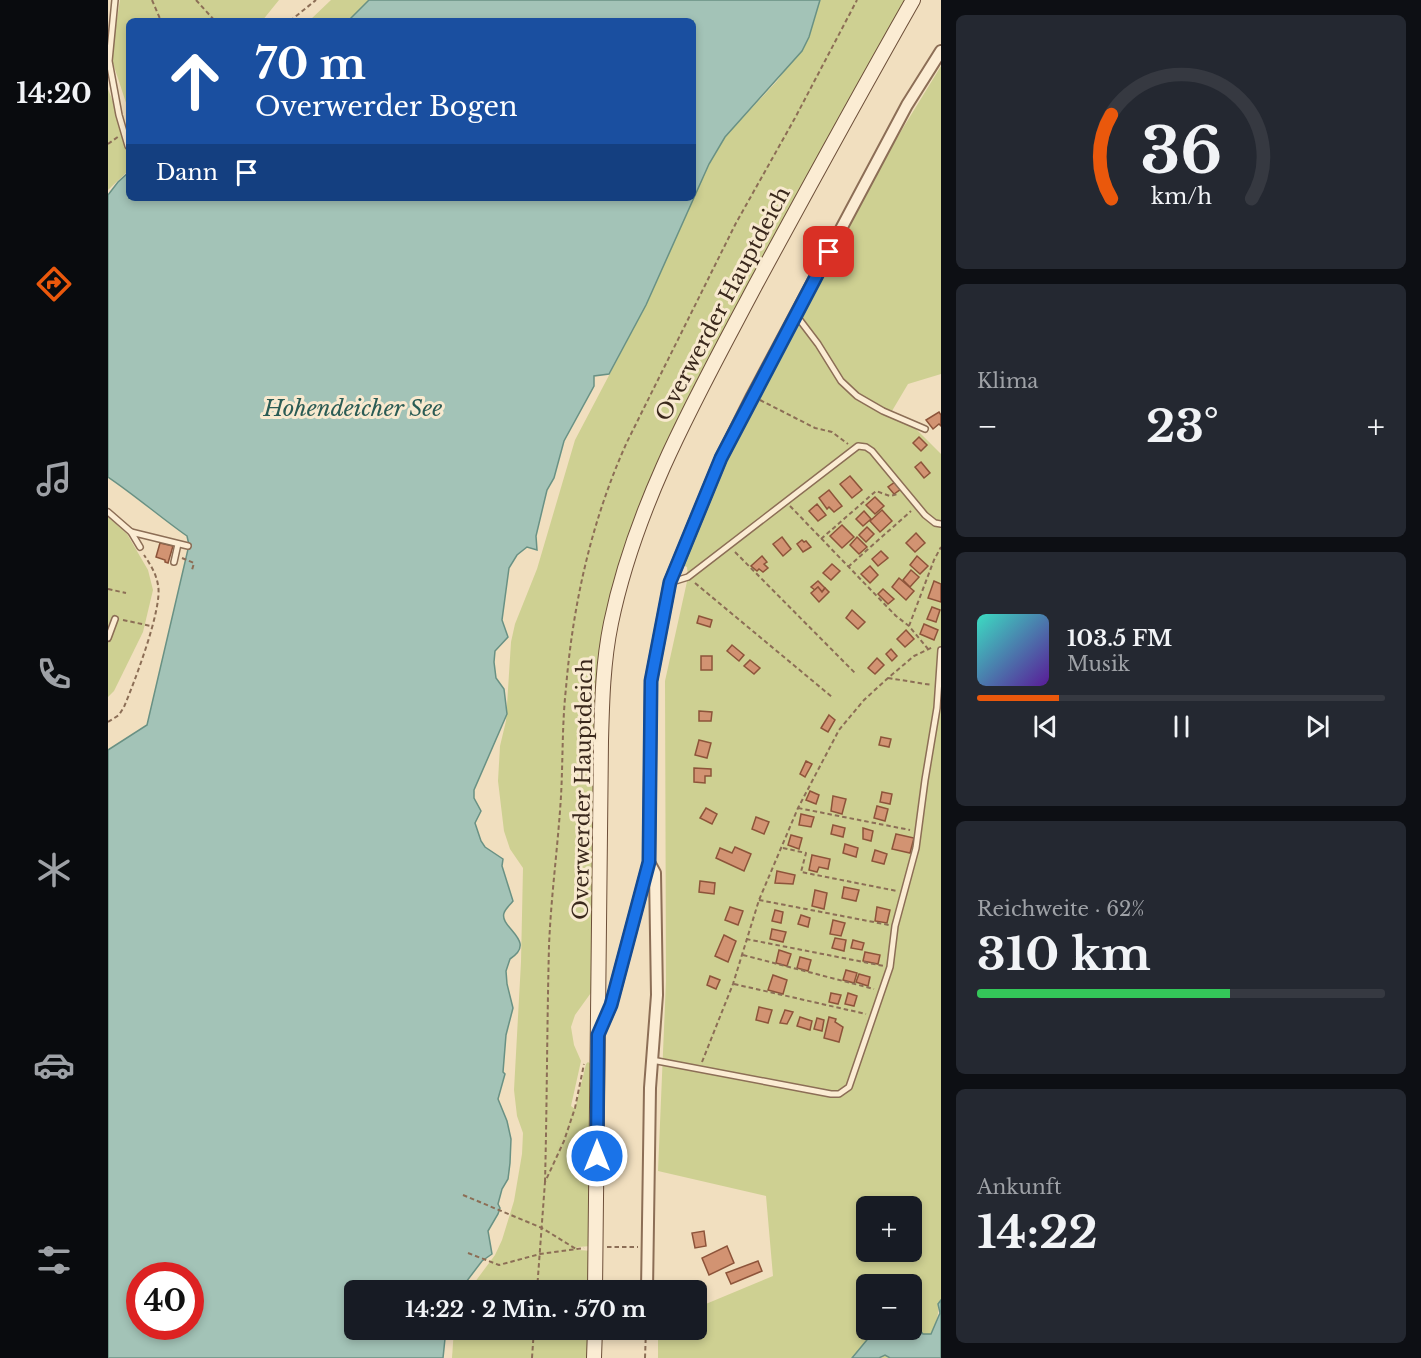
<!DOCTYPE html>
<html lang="de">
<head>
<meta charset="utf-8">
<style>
  :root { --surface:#171b24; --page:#242831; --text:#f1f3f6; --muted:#9ea1a6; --line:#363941; --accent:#ea580c }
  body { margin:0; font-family:"Libre Baskerville",serif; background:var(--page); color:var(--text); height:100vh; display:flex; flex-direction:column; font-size:22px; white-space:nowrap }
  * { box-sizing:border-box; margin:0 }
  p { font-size:20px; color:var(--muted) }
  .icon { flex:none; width:33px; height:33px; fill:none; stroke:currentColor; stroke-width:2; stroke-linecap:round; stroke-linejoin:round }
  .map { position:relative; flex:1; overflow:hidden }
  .drawer { display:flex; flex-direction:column; gap:15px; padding:15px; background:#0d0f14; width:480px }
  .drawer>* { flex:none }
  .guide { position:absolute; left:18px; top:18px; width:570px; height:183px; border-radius:9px; box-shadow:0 3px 9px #0003; background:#1a4fa0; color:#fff; overflow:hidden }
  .tools { position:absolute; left:748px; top:1196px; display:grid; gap:12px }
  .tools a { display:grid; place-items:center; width:66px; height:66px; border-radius:9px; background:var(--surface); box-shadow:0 3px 9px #0003; font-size:30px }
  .speed { position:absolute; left:18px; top:1262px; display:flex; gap:12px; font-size:30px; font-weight:700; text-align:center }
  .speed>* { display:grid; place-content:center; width:78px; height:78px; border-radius:50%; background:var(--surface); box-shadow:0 3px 9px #0003; line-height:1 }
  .speed .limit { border:9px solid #d22; background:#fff; color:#111 }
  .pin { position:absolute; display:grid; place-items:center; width:51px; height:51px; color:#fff; margin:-26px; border-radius:12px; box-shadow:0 3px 9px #0006 }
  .me { position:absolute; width:66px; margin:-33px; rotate:0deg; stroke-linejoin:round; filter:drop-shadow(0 0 4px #0008) }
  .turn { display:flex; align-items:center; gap:21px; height:126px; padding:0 30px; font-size:27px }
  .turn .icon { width:78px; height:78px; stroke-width:2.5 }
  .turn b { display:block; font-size:42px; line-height:51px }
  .then { display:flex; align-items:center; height:57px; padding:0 30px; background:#0003; gap:12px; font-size:22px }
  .big { font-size:45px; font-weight:800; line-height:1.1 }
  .drawer .widget { flex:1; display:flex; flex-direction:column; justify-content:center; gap:9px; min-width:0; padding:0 21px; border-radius:9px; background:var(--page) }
  .drawer .dial { align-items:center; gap:0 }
  .dial svg { height:156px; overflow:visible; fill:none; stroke:var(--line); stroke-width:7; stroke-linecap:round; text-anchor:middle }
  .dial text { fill:var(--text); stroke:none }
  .song { display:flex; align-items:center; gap:18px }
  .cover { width:72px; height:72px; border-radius:9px; background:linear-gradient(135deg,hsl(170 70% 55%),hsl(270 70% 35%)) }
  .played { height:6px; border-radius:3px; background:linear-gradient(90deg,var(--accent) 20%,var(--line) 20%) }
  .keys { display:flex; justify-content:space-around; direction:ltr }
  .heat { display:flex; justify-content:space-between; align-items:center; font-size:33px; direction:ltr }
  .charge { height:9px; border-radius:4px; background:linear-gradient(90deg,#34c759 62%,var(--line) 0) }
  .trip { position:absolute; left:236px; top:1280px; width:363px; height:60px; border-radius:9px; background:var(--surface); box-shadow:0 3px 9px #0003; font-weight:800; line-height:60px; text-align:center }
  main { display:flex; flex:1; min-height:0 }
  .menu { display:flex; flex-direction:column; width:108px; justify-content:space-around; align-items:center; background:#090b0e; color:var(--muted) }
  .menu .icon { width:42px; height:42px }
  .menu .on { color:var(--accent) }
  .menu b { font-size:27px; color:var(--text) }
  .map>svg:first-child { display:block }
</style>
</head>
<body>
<main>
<nav class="menu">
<b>14:20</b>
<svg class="icon on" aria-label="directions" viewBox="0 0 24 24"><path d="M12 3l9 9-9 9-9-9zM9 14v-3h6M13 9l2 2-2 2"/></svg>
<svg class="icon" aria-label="music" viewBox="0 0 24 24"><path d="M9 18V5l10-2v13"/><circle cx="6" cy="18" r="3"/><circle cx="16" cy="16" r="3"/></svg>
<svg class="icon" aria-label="phone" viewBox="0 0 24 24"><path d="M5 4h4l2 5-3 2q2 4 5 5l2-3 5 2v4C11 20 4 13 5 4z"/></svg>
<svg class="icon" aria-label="climate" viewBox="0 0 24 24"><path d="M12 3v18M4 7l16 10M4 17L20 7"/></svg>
<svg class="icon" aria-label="car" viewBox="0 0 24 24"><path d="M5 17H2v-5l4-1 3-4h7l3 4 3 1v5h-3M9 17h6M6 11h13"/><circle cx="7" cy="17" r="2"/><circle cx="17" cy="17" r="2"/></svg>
<svg class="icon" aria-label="filters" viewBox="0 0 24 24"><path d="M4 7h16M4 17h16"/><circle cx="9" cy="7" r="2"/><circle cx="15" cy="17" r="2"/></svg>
</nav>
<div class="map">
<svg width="833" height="1358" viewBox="0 0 833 1358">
  <rect width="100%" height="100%" fill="#f1dfbf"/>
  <g fill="#ced092" fill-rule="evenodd">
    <polygon points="12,0 171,0 154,21 21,21 21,112 3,57"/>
    <polygon points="223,0 261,0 240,21 201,21"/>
    <path d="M712,0H798L546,472C533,502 519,533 511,565C488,651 486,739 486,827C486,881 486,936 485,990L467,1015L463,1027L466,1045L473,1061L463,1106L467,1109L478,1064L480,1062L483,1064L484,1246L469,1247L470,1250L485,1251V1290H361L387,1255L394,1240L406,1201L414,1154L415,1133L409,1116L406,1090L413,962L415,868L402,849L396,831L390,781L392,746L398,721L403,642L407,624L429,569L467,440L538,305L601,164L617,137L669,81L701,37Z"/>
    <path d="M833,66V374L800,384L781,416L806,427L833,454V1300L830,1304C833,1323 817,1343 806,1358H550V1329H588V1305L593,1306L665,1276L658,1196L550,1171L558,981L557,681L580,577L579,567L573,564L617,460L691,318L776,159ZM759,1206H804V1251H759ZM759,1284H804V1329H759Z"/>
    <polygon points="0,89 21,143 21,170 0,190"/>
    <polygon points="0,517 19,534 40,570 45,590 35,632 6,691 0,697"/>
    <polygon points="346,1329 484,1329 484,1358 344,1358"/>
  </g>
  <g fill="#a3c3b7" stroke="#699184" stroke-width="1.5" fill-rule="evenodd">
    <path d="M261,0H712L701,37L694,51L617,137L601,164L538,305L501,374L486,376V386L456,441L446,478L439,490L428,536L429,550L419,547L409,555L401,568L394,620L400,637L387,651L386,662L388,678L396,689L399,714L366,790V798L373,811L367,823L373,841L377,847L395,859L394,866L405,901C402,905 397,909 396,913C391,928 430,941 402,959L398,971L399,984L405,1008L398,1035L395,1072L397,1074L390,1099L399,1121L403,1139L402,1163L400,1179L394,1189L390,1204L392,1208L390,1214L380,1231L384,1254L374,1261L352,1290H246V1329H338L335,1358H0V750L39,725L81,545L79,536C52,517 28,496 0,477V195L10,182L21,172V198H585V21H240ZM32,1275H82V1326H32Z"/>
    <path d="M833,1300V1358H782L777,1355L771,1358H744L768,1329L775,1333C782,1326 791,1334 802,1334L806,1328H810L815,1334H823L832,1313L830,1304Z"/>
  </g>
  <g fill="#d29372" stroke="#8d543a" stroke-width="1.5">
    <polygon points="831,412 833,415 833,426 831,424 825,429 818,420"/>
    <polygon points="811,437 819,445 813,451 805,443"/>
    <polygon points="813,462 822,473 816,478 807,467"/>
    <polygon points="742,476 754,490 744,498 732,484"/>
    <polygon points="787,482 793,489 786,494 780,487"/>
    <polygon points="721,490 734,506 726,512 721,507 719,509 711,498"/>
    <polygon points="767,497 776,506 767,514 758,505"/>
    <polygon points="709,504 718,515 710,521 701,511"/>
    <polygon points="774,510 784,521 772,532 762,521"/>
    <polygon points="756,511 763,519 755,526 748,519"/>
    <polygon points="734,525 746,537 734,548 722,536"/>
    <polygon points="759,527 766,534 758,542 751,535"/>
    <polygon points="808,533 817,543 807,552 798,543"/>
    <polygon points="674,537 683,549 675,556 665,544"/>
    <polygon points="749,537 759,547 751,554 742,545"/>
    <polygon points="694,540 696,542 698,541 703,547 695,552 689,544"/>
    <polygon points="52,543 65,546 60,563 57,562 57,560 48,557"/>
    <polygon points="773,551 780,558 770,566 764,559"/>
    <polygon points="654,556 659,562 656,564 660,568 655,572 651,569 649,571 643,566"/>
    <polygon points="809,556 820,566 812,574 802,565"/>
    <polygon points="724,564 732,571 723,580 715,573"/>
    <polygon points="762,566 770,575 762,583 753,574"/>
    <polygon points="803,570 811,577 802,587 795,580"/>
    <polygon points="791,578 806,591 798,600 784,587"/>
    <polygon points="710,581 717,588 714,592 710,587 707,590 703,587"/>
    <polygon points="826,581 833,584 833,602 820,598"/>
    <polygon points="710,587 714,592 717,588 721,592 711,602 703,593"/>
    <polygon points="775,589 786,599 780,604 770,594"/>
    <polygon points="824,607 832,610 828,622 819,619"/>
    <polygon points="744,610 757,622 750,629 738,618"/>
    <polygon points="591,616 604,620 602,627 589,623"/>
    <polygon points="816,624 830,630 826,640 812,634"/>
    <polygon points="798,630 806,639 797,647 789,639"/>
    <polygon points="624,645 636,655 631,661 619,651"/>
    <polygon points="783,649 789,656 784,661 778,654"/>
    <rect x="593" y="656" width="11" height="14"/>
    <polygon points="769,658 776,665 767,674 760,668"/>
    <polygon points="642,660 652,668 646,674 636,666"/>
    <polygon points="591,711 604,712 603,721 591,721"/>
    <polygon points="721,715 727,720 720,732 713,728"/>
    <polygon points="773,737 783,739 781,747 771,745"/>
    <polygon points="591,740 603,743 599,758 587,755"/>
    <polygon points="698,761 704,764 697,777 692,774"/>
    <polygon points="586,768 603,769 603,776 597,776 597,783 586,782"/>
    <polygon points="702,791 711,795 708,804 698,800"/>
    <polygon points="774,792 784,794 782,804 772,802"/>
    <polygon points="725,796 738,799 734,814 723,811"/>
    <polygon points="769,806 780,809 777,821 766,818"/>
    <polygon points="598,808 609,814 604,824 592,818"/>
    <polygon points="693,814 706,817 703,827 691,825"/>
    <polygon points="648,817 661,822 656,834 644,829"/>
    <polygon points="725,825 737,828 735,837 723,834"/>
    <polygon points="755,828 765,831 763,841 755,839"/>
    <polygon points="788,834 806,838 802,853 784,849"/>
    <polygon points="683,835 694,838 691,849 680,845"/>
    <polygon points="737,844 750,848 748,857 735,853"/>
    <polygon points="627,847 643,854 636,871 608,858 612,848 624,853"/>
    <polygon points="767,850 779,854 776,864 764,861"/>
    <polygon points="704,855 722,859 720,869 711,867 709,872 701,870"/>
    <polygon points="669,871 687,875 685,884 667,883"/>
    <polygon points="592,881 607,883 606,894 591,892"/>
    <polygon points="736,887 751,890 748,901 734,898"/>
    <polygon points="707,890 719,893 716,909 704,906"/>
    <polygon points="622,907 635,911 630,925 617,920"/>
    <polygon points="769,907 782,910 779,923 767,921"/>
    <polygon points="667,910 675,912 673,923 664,921"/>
    <polygon points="693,915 702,918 700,927 690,924"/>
    <polygon points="725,920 737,923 733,936 722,934"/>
    <polygon points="664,929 678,932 675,942 662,939"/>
    <polygon points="616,935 628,941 620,962 607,956"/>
    <polygon points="727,938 738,940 736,951 724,948"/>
    <polygon points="745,940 756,943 754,950 743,948"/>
    <polygon points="671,950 683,954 679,966 668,963"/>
    <polygon points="757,952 772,955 770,964 755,961"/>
    <polygon points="692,957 703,960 700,971 689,968"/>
    <polygon points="738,970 749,973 746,983 735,980"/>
    <polygon points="751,974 762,977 760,986 748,982"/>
    <polygon points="665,975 679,980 675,994 660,990"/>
    <polygon points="602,976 612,980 608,989 599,985"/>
    <polygon points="723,993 733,995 730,1004 721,1002"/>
    <polygon points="740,993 749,996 746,1006 737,1004"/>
    <polygon points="651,1007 664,1010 660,1023 648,1020"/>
    <polygon points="677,1010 685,1012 679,1024 672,1023"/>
    <polygon points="692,1017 704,1021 702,1030 689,1026"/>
    <polygon points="721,1017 728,1019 727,1022 735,1027 731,1042 716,1038"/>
    <polygon points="709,1018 716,1020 714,1031 706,1029"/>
    <polygon points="596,1231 598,1246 587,1248 584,1233"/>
    <polygon points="619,1246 626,1263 601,1275 594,1258"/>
    <polygon points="650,1261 654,1271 623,1284 618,1273"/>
  </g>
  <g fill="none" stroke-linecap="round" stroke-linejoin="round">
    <defs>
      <g id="lane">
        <polyline points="7,0 1,61 11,115 20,146"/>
        <polyline points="688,315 710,344 733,381 749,396 775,411 817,429"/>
        <polyline points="0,512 23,532 80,546"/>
        <polyline points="23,532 32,547"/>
        <polyline points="66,562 70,544"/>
        <polyline points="564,582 580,577 750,446 758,447 764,451 817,515 827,523 833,524"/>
        <polyline points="0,638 7,619"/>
        <polyline points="544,1060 723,1094 731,1094 741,1087 782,967 787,926 808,848 817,780 829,708 833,650"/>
      </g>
      <g id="street">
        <polyline points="491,1032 503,1005 541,862 543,681 562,582 613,458 644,396 799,105 833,51"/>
        <polyline points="539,1290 542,1088 549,995 547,873 541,862"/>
      </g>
      <g id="secondary">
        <path d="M487,1290L493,741C494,701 495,662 503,623C528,502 590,394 647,286C699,190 751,95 805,0"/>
        <polyline points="486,1358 487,1329"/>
      </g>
    </defs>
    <use href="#lane" stroke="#8c6e56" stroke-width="8"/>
    <use href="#street" stroke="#8c6e56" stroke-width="14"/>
    <use href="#secondary" stroke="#6d4f39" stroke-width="16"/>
    <g stroke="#8c6e56" stroke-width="2" stroke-dasharray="4.5 3" stroke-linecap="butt">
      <polyline points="44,0 53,21"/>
      <polyline points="88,0 107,21"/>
      <polyline points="182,21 208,0"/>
      <polyline points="0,144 11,136"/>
      <polyline points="652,400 707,428 724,432 740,444"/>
      <polyline points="682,506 788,616 801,626 820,649"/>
      <polyline points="713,539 768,491 782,496 790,494"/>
      <polyline points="627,552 747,673"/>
      <polyline points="74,558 86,563 84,570"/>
      <polyline points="740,567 803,511"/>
      <polyline points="587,583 724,697"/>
      <polyline points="0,589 18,593"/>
      <polyline points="15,620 43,626"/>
      <polyline points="801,626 826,560 833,547"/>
      <polyline points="780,678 824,685"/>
      <path d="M0,722L11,715L16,707C26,683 55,608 50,585C48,573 42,564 36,555"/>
      <polyline points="690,808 802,830"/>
      <polyline points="675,848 698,853 693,872 789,891"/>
      <polyline points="651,900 781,925"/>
      <polyline points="638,939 776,966"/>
      <polyline points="635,955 766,989"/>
      <polyline points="626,984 758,1014"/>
      <polyline points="594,1062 625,984 651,900 690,808 731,730 756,700 780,678 806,656 825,647"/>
      <path d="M437,1182C439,1103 439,1024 441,946C443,896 450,846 453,796C455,760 454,724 458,688C465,603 484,519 519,442L628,223L687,118L749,0"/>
      <polyline points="355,1195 434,1228 468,1249"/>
      <polyline points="499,1247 530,1247"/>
      <polyline points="360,1253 391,1265 432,1254 476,1248"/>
      <polyline points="429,1290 437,1182 456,1141 467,1108 476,1064"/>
      <polyline points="424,1358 426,1329"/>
      <polyline points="537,1358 538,1329"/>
    </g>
    <use href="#lane" stroke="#fbecd3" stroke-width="5"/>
    <use href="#street" stroke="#fbecd3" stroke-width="10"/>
    <use href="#secondary" stroke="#fbecd3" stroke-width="14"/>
  </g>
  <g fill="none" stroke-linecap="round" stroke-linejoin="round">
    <defs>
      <polyline id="route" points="489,1156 490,1035 503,1005 541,862 543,681 562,582 613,458 721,252"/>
    </defs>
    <use href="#route" stroke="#114b97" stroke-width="15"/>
    <use href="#route" stroke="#1a73e8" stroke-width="10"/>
  </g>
  <g text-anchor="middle" stroke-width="6" stroke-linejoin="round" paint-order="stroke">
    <g font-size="21" fill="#3a281c" stroke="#f8e9cf">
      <text transform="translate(615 304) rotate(-62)" y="7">Overwerder Hauptdeich</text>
      <text transform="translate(475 789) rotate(-89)" y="7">Overwerder Hauptdeich</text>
    </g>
    <g font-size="22" font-style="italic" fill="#2a5b54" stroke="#f8e9cf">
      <text x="245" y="416">Hohendeicher See</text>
    </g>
  </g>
</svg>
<div class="tools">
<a>+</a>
<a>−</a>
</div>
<div class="speed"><div class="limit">40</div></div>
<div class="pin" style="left:721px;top:252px;background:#d93025"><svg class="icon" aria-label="arrive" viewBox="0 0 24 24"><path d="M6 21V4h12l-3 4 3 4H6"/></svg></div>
<svg class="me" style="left:489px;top:1156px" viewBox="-20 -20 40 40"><circle r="17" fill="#1a73e8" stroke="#fff" stroke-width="3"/><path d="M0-11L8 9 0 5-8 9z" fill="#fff"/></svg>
<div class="trip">14:22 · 2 Min. · 570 m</div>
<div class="guide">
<div class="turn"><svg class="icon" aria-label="ahead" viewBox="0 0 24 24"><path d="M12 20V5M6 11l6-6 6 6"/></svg><div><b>70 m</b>Overwerder Bogen</div></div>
<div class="then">Dann<svg class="icon" aria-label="arrive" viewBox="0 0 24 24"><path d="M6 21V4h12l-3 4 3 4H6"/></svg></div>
</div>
</div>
<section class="drawer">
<div class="widget dial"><svg viewBox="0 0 100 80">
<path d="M14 69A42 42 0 1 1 86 69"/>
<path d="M14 69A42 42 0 0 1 14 26" stroke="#ea580c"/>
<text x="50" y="56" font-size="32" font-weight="700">36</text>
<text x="50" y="72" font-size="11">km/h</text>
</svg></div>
<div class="widget"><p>Klima</p>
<div class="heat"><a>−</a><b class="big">23°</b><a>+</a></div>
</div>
<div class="widget">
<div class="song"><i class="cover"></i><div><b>103.5 FM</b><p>Musik</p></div></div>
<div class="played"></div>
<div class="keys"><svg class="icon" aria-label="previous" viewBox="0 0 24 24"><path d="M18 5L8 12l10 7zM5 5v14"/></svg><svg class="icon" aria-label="pause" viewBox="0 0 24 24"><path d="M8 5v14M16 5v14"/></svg><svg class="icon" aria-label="next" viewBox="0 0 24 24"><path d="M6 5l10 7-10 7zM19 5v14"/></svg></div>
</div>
<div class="widget"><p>Reichweite · 62%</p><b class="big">310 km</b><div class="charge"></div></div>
<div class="widget"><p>Ankunft</p><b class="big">14:22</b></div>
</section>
</main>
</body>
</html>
